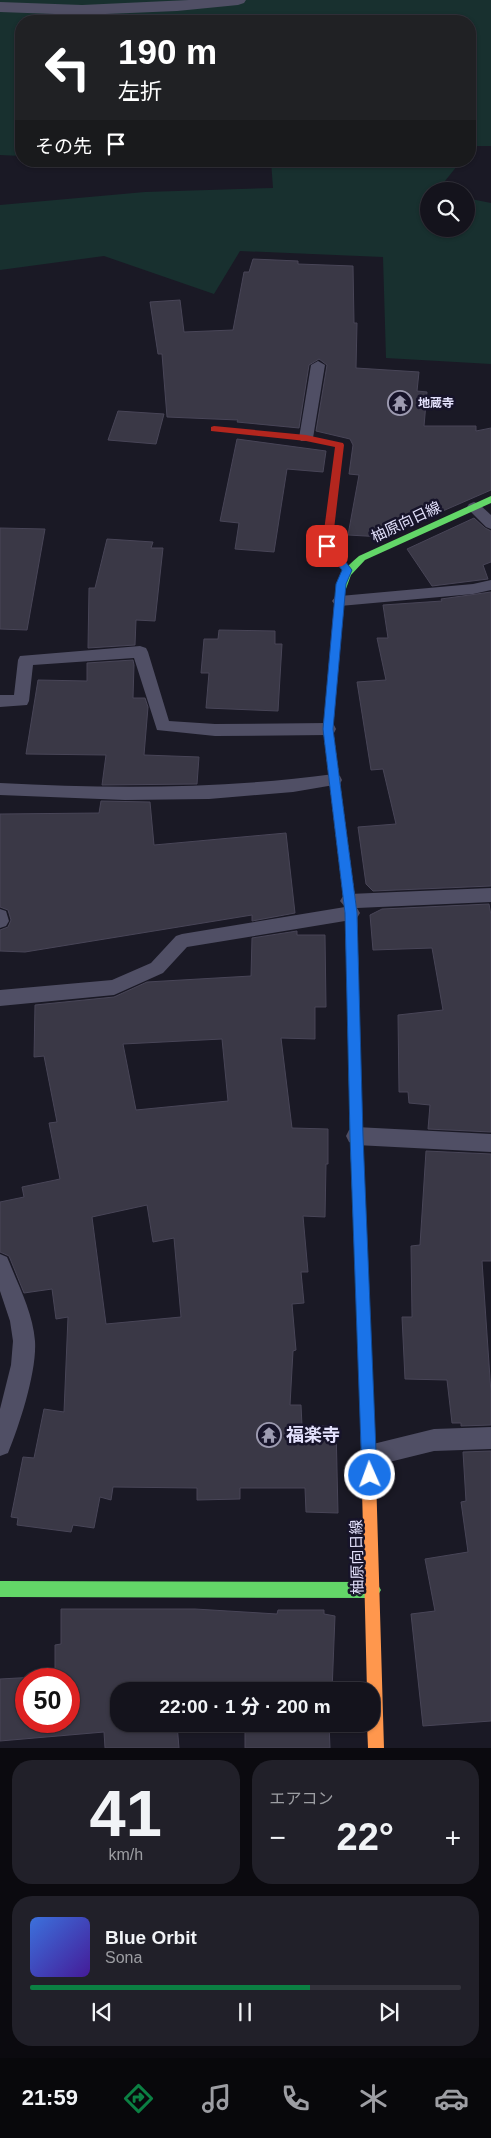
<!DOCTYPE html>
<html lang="ja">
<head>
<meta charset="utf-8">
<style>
  :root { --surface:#14131c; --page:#212029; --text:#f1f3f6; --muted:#9d9ea3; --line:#33323b; --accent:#0b8043 }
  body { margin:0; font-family:Helvetica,"Noto Sans JP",sans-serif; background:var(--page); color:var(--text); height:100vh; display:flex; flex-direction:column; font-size:19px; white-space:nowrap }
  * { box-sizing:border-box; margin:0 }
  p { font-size:16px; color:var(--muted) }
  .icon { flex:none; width:28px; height:28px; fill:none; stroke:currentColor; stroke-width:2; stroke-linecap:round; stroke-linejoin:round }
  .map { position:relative; height:1748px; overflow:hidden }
  .drawer { display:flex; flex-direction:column; gap:12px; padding:12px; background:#0b0a0f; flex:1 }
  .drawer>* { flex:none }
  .banner { position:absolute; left:15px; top:15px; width:461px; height:152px; border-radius:20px; box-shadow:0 1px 4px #0004,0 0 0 1px var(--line); background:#202124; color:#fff; overflow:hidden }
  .fabs { position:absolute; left:420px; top:182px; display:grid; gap:10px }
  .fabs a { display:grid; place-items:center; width:55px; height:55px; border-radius:50%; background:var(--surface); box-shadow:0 1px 4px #0004,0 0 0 1px var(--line); font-size:25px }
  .speed { position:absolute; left:15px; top:1668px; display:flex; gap:10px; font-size:25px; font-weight:700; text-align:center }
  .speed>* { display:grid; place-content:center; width:65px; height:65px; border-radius:50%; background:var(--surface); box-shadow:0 1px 4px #0004,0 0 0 1px var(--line); line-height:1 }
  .speed .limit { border:8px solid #d22; background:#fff; color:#111 }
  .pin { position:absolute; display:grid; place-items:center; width:42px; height:42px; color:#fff; margin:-21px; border-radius:10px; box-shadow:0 2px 8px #0006 }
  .me { position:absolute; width:55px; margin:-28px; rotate:358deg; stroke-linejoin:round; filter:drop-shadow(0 0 4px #0008) }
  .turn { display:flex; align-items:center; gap:18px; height:105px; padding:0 20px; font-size:22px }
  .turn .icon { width:65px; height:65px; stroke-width:2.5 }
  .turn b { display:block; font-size:35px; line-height:42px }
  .then { display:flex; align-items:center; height:48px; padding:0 20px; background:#0003; gap:10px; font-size:19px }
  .big { font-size:38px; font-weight:700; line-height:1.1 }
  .drawer .widget { flex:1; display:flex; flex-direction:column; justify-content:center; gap:8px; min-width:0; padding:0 18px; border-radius:20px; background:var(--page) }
  .drawer .dial { align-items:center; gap:0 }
  .dial b { font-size:65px; line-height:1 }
  .song { display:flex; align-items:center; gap:15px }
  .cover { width:60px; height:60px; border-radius:8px; background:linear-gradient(135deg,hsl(220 70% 55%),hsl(260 70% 35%)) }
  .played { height:5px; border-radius:2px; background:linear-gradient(90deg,var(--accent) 65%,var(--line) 65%) }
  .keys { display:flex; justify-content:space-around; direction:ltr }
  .heat { display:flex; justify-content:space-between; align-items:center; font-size:28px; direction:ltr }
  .drawer .tiles { flex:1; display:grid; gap:12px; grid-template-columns:1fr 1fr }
  .widget:last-child { grid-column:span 2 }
  .trip { position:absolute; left:110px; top:1682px; width:270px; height:50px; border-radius:20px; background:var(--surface); box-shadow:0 1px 4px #0004,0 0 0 1px var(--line); font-weight:700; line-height:50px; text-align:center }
  .tab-bar { display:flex; height:80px; justify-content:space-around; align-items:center; background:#08080b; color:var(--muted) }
  .tab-bar .icon { width:35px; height:35px }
  .tab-bar .on { color:var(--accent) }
  .tab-bar b { font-size:22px; color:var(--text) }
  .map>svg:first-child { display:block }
</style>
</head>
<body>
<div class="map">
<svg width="491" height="1748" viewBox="0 0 491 1748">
  <rect width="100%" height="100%" fill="#1a1925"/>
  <g fill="#18302f">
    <polygon points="0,0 491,0 491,146 473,146 470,150 470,21 21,21 21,156 0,155"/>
    <polygon points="271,161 461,161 437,191 429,191 429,229 466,229 466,198 491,203 491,364 386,358 383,257 240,251 214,294 104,256 0,270 0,205 145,192 273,188"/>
  </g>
  <g fill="#3a3846" stroke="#484557" fill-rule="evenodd">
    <polygon points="253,259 298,261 298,264 353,266 354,323 357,323 356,368 419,372 417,391 427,392 424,426 476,426 476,431 491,428 491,490 383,537 348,535 359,475 349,474 353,445 350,439 316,431 327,365 319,359 309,365 299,428 237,422 238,420 167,417 162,354 158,354 150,302 180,300 184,332 233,330 244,272 249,272"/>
    <polygon points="118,411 164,414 156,444 108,440"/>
    <polygon points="237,439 326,451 323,472 287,469 274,552 235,549 239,523 220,521"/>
    <polygon points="474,518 485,528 491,531 491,562 483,565 488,579 432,586 407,549"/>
    <polygon points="0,528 45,529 27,630 0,629"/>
    <polygon points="107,539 153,542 151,548 163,548 155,621 136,620 135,645 88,648 89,588 95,588"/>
    <polygon points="491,592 491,886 373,891 366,884 358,827 396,824 383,769 371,770 357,682 386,680 377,638 388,638 383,605 442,601 441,599"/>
    <polygon points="219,630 275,631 275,644 282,644 278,711 206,708 209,673 201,673 204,639 218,639"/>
    <polygon points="133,660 134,665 133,698 145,698 148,707 144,755 199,757 197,784 102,785 106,755 26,754 38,680 87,681 87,663"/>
    <polygon points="101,801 150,802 154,845 286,833 295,913 252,921 252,915 25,952 0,951 0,930 8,927 11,920 8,910 0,907 0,814 99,813"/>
    <polygon points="489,904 491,915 491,1132 428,1129 430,1105 409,1103 408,1092 399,1092 398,1015 443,1010 432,948 373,950 370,915 382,909"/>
    <path d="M297,931V935H325L326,1007H315V1039L281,1038L292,1128L328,1129V1164H326L325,1217L303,1216L308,1272H301L304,1303L292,1304L296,1350L293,1351L290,1405H301L302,1426H336L338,1513L306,1512L305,1488H240V1499L197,1500V1488L113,1487L111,1500L100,1497L94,1528L73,1525L71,1532L17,1525L18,1518L11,1517L23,1457L34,1458L44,1409L64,1412L68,1317L56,1319L52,1289L24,1293L9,1256L0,1252V1202L24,1197L22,1187L60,1179L49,1123L57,1122L44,1056L34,1057L35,1005L114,997L147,982L251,976L252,938ZM222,1039L228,1101L136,1110L123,1044ZM147,1205L153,1242L174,1238L181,1317L106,1324L92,1217Z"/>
    <polygon points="426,1151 491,1154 491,1261 482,1261 491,1393 491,1425 461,1426 461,1423 452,1423 447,1380 405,1379 402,1317 412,1317 411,1246 420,1245"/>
    <polygon points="491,1451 491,1721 423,1726 411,1614 435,1611 425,1559 468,1552 461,1502 466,1501 463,1452"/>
    <path d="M61,1609H195L277,1614L278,1610H324V1614L335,1616L332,1691H119V1724H177L179,1748H105L104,1732L0,1741V1679L55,1676V1645L61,1644ZM26,1679H69V1721H26Z"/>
    <polygon points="245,1724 329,1724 330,1748 245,1748"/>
  </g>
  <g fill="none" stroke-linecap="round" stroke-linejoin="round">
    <g fill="#504f65" fill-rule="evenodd">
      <polygon points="318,361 325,365 313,438 311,441 301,441 299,438 311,365"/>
      <polygon points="474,502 479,504 491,515 491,529 486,527 469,510 467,507 469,504"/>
      <polygon points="491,580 491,590 473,594 340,606 335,605 332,601 335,597 340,596 473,584"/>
      <polygon points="140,646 146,648 148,652 169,721 215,724 328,723 334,725 336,729 334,733 328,735 215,736 157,730 134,658 33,665 29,701 27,705 0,707 0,695 14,695 18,660 20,656"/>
      <path d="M334,774L340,776L342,780L340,784L293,792L209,799L125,800L0,795V783C112,789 223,789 334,774Z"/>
      <polygon points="491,888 491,902 357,908 360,913 357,918 351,920 187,947 163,973 114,995 0,1006 0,990 112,980 151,963 176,936 182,934 345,907 340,901 343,896 349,894"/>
      <polygon points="0,909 6,911 9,921 6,926 0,928"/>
      <polygon points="356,1127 491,1134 491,1152 356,1145 349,1142 346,1136 349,1130"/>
      <path d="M0,1254L7,1257L10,1264C20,1289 33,1314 35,1341C37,1371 20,1424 8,1453L0,1456V1409L11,1365L13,1341L10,1321L0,1291Z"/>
      <polygon points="491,1427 491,1449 434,1451 369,1467 361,1464 358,1456 361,1448 369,1445 434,1429"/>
    </g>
    <polygon fill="#504f65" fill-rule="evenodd" points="189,0 246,0 244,3 238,5 177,11 82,15 0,12 0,2 82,5"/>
    <g fill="#63d668" fill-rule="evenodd">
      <path d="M491,496V503L365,560L351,575L343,597H337L335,595C338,578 345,567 359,556Z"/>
      <polygon points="353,988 357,990 359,993 362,1136 374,1408 372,1413 367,1415 362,1413 360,1408 350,1136 347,993 349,990"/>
      <polygon points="0,1581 373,1582 378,1585 381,1590 378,1595 373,1598 0,1597"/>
    </g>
    <g fill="#ff974d" fill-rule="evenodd">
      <polygon points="329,733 334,737 357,913 359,993 357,996 353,998 349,996 347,993 345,913 324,737"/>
      <polygon points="367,1401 372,1403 374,1408 384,1748 368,1748 367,1724 371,1724 371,1691 367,1691 360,1408 362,1403"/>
    </g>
    <g fill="#b3261e" fill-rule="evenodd">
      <polygon points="214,426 306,435 343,443 344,445 332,546 350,568 352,570 350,572 344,572 322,546 335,447 306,441 211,431 211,427"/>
      <polygon points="340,592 345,595 333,729 334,737 329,741 324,737 323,729 335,595"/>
    </g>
  </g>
  <polygon fill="#1a73e8" stroke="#114b97" points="327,542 331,543 352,570 346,584 333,729 357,913 363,1136 377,1475 375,1481 370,1483 364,1481 362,1475 350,1136 345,913 323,729 336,584 342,570 322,546"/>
  <defs>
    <symbol id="temple-ring" viewBox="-11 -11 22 22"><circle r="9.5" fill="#17142a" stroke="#9d9bb1" stroke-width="1.5"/><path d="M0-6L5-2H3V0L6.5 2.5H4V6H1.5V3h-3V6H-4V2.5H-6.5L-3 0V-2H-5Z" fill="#9d9bb1"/></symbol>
  </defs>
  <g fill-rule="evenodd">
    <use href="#temple-ring" x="386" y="389" width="28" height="28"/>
    <use href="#temple-ring" x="255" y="1421" width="28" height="28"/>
  </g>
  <g text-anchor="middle" stroke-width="5" stroke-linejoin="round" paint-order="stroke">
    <g font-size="12" font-weight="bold" fill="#e3e1fc" stroke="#17142a" text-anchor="start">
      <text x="418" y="407">地蔵寺</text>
    </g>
    <g font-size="15" fill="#e3e1fc" stroke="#17142a">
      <text transform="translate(406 522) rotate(-25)" y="5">柚原向日線</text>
      <text transform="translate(357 1557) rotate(-91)" y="5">柚原向日線</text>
    </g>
    <g font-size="18" font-weight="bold" fill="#e3e1fc" stroke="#17142a" text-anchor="start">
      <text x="286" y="1441">福楽寺</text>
    </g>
  </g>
</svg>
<div class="fabs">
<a><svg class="icon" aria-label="search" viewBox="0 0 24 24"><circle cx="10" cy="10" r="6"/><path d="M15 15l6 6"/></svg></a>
</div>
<div class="speed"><div class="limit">50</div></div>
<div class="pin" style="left:327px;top:546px;background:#d93025"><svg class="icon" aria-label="arrive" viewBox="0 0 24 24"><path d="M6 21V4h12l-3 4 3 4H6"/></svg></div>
<svg class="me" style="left:370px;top:1475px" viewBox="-20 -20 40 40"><circle r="17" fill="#1a73e8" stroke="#fff" stroke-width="3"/><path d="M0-11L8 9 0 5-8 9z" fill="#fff"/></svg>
<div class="trip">22:00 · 1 分 · 200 m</div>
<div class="banner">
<div class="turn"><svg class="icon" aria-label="left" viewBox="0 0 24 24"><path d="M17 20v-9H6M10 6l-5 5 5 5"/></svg><div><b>190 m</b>左折</div></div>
<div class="then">その先<svg class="icon" aria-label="arrive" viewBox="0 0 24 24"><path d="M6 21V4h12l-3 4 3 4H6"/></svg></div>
</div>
</div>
<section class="drawer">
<div class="tiles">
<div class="widget dial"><b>41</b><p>km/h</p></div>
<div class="widget"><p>エアコン</p>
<div class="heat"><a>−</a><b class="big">22°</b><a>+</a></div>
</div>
<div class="widget">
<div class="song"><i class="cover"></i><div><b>Blue Orbit</b><p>Sona</p></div></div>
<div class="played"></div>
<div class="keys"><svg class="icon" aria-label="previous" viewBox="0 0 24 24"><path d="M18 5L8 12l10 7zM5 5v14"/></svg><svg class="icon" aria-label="pause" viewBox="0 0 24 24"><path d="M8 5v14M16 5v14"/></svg><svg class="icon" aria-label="next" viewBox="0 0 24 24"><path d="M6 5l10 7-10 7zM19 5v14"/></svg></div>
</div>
</div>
</section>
<nav class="tab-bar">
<b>21:59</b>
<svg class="icon on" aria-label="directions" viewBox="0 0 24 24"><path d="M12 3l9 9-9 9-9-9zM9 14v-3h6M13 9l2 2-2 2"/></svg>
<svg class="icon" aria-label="music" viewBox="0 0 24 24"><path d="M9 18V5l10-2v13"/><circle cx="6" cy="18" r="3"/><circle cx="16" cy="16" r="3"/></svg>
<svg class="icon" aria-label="phone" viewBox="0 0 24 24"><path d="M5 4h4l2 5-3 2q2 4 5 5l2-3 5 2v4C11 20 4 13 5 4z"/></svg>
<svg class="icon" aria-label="climate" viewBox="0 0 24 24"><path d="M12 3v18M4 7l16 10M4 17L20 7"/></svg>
<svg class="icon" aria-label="car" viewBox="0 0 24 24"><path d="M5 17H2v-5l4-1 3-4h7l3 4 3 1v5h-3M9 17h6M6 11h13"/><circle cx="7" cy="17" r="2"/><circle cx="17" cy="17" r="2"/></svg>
</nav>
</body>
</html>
